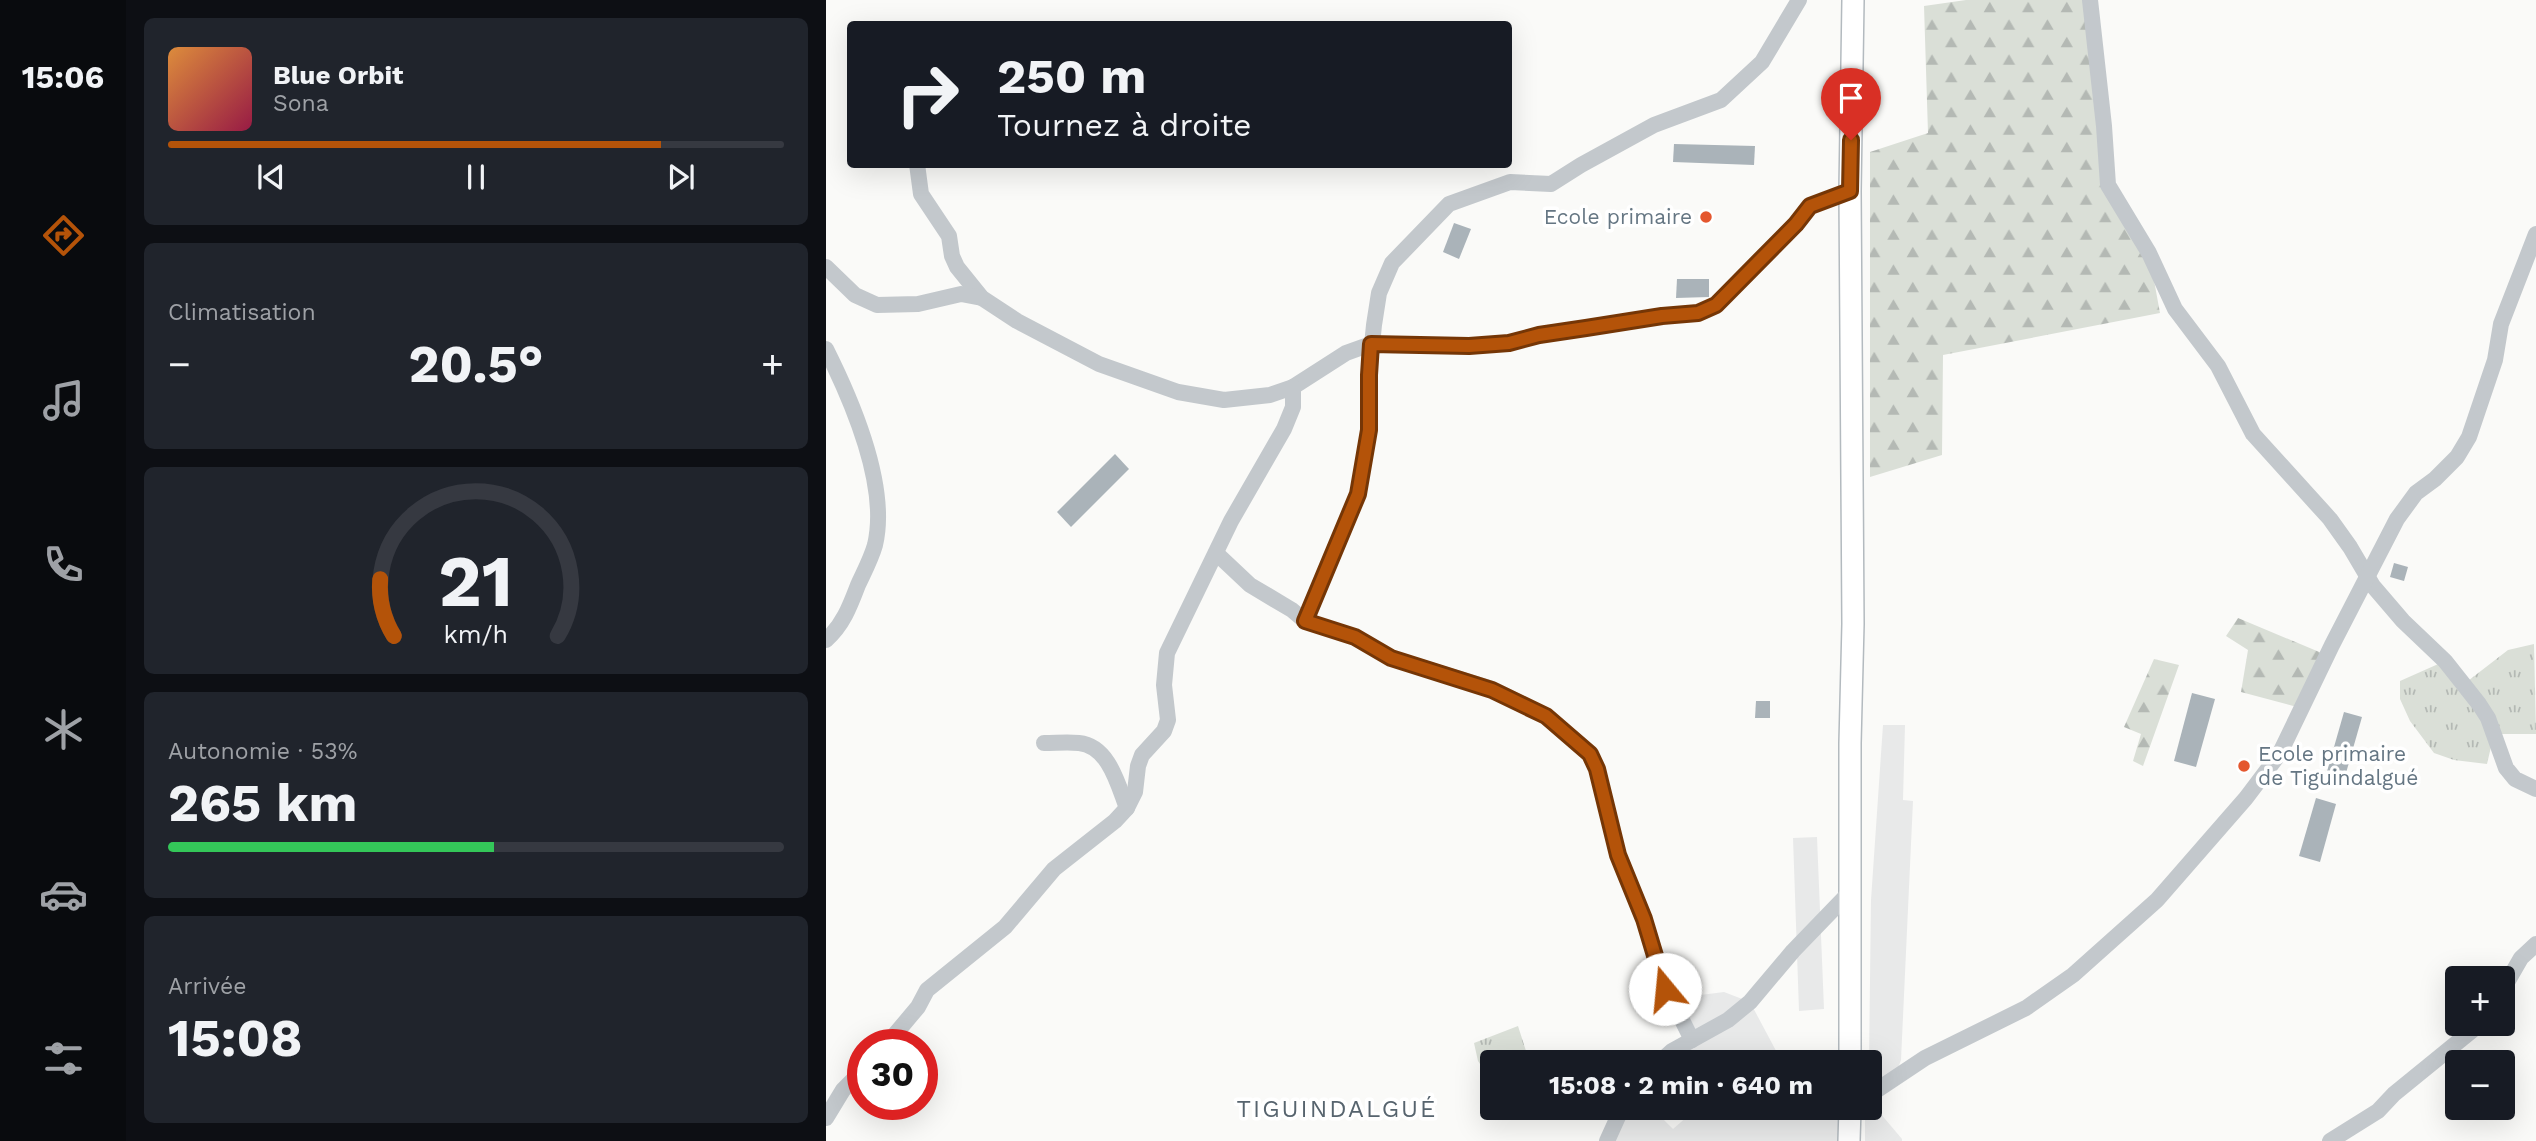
<!DOCTYPE html>
<html lang="fr">
<head>
<meta charset="utf-8">
<style>
  :root { --surface:#171b24; --page:#20242c; --text:#f1f3f6; --muted:#9ea1a6; --line:#363941; --accent:#b45309 }
  body { margin:0; font-family:"Work Sans",sans-serif; background:var(--page); color:var(--text); height:100vh; display:flex; flex-direction:column; font-size:26px; white-space:nowrap }
  * { box-sizing:border-box; margin:0 }
  p { font-size:23px; color:var(--muted) }
  .icon { flex:none; width:38px; height:38px; fill:none; stroke:currentColor; stroke-width:2; stroke-linecap:round; stroke-linejoin:round }
  .map { position:relative; flex:1; overflow:hidden }
  .drawer { display:flex; flex-direction:column; gap:18px; padding:18px; background:#0d0f14; width:700px }
  .drawer>* { flex:none }
  .hud { position:absolute; left:21px; top:21px; width:665px; height:147px; border-radius:7px; box-shadow:0 7px 28px #0002; background:#171b24; color:var(--text); overflow:hidden }
  .tools { position:absolute; left:1619px; top:966px; display:grid; gap:14px }
  .tools a { display:grid; place-items:center; width:70px; height:70px; border-radius:7px; background:var(--surface); box-shadow:0 7px 28px #0002; font-size:35px }
  .speed { position:absolute; left:21px; top:1029px; display:flex; gap:14px; font-size:35px; font-weight:700; text-align:center }
  .speed>* { display:grid; place-content:center; width:91px; height:91px; border-radius:50%; background:var(--surface); box-shadow:0 7px 28px #0002; line-height:1 }
  .speed .limit { border:10px solid #d22; background:#fff; color:#111 }
  .pin { position:absolute; display:grid; place-items:center; width:60px; height:60px; color:#fff; margin:-72px -30px; border-radius:50% 50% 50% 0; rotate:-45deg; box-shadow:0 0 7px #0007 }
  .pin .icon { rotate:45deg }
  .me { position:absolute; width:77px; margin:-38px; rotate:343deg; stroke-linejoin:round; filter:drop-shadow(0 0 5px #0008) }
  .turn { display:flex; align-items:center; gap:24px; height:147px; padding:0 35px; font-size:32px }
  .turn .icon { width:91px; height:91px; stroke-width:2.5 }
  .turn b { display:block; font-size:49px; line-height:60px }
  .big { font-size:52px; font-weight:700; line-height:1.1 }
  .drawer .tile { flex:1; display:flex; flex-direction:column; justify-content:center; gap:10px; min-width:0; padding:0 24px; border-radius:10px; background:var(--page) }
  .drawer .dial { align-items:center; gap:0 }
  .dial svg { height:182px; overflow:visible; fill:none; stroke:var(--line); stroke-width:7; stroke-linecap:round; text-anchor:middle }
  .dial text { fill:var(--text); stroke:none }
  .song { display:flex; align-items:center; gap:21px }
  .cover { width:84px; height:84px; border-radius:10px; background:linear-gradient(135deg,hsl(30 70% 55%),hsl(340 70% 35%)) }
  .played { height:7px; border-radius:4px; background:linear-gradient(90deg,var(--accent) 80%,var(--line) 80%) }
  .keys { display:flex; justify-content:space-around; direction:ltr }
  .heat { display:flex; justify-content:space-between; align-items:center; font-size:38px; direction:ltr }
  .charge { height:10px; border-radius:5px; background:linear-gradient(90deg,#34c759 53%,var(--line) 0) }
  .trip { position:absolute; left:654px; top:1050px; width:402px; height:70px; border-radius:7px; background:var(--surface); box-shadow:0 7px 28px #0002; font-weight:700; line-height:70px; text-align:center }
  main { display:flex; flex:1; min-height:0 }
  .tab-bar { display:flex; flex-direction:column; width:126px; justify-content:space-around; align-items:center; background:#090b0e; color:var(--muted) }
  .tab-bar .icon { width:49px; height:49px }
  .tab-bar .active { color:var(--accent) }
  .tab-bar b { font-size:32px; color:var(--text) }
  .map>svg:first-child { display:block }
</style>
</head>
<body>
<main>
<nav class="tab-bar">
<b>15:06</b>
<svg class="icon active" aria-label="directions" viewBox="0 0 24 24"><path d="M12 3l9 9-9 9-9-9zM9 14v-3h6M13 9l2 2-2 2"/></svg>
<svg class="icon" aria-label="music" viewBox="0 0 24 24"><path d="M9 18V5l10-2v13"/><circle cx="6" cy="18" r="3"/><circle cx="16" cy="16" r="3"/></svg>
<svg class="icon" aria-label="phone" viewBox="0 0 24 24"><path d="M5 4h4l2 5-3 2q2 4 5 5l2-3 5 2v4C11 20 4 13 5 4z"/></svg>
<svg class="icon" aria-label="climate" viewBox="0 0 24 24"><path d="M12 3v18M4 7l16 10M4 17L20 7"/></svg>
<svg class="icon" aria-label="car" viewBox="0 0 24 24"><path d="M5 17H2v-5l4-1 3-4h7l3 4 3 1v5h-3M9 17h6M6 11h13"/><circle cx="7" cy="17" r="2"/><circle cx="17" cy="17" r="2"/></svg>
<svg class="icon" aria-label="filters" viewBox="0 0 24 24"><path d="M4 7h16M4 17h16"/><circle cx="9" cy="7" r="2"/><circle cx="15" cy="17" r="2"/></svg>
</nav>
<section class="drawer">
<div class="tile">
<div class="song"><i class="cover"></i><div><b>Blue Orbit</b><p>Sona</p></div></div>
<div class="played"></div>
<div class="keys"><svg class="icon" aria-label="previous" viewBox="0 0 24 24"><path d="M18 5L8 12l10 7zM5 5v14"/></svg><svg class="icon" aria-label="pause" viewBox="0 0 24 24"><path d="M8 5v14M16 5v14"/></svg><svg class="icon" aria-label="next" viewBox="0 0 24 24"><path d="M6 5l10 7-10 7zM19 5v14"/></svg></div>
</div>
<div class="tile"><p>Climatisation</p>
<div class="heat"><a>−</a><b class="big">20.5°</b><a>+</a></div>
</div>
<div class="tile dial"><svg viewBox="0 0 100 80">
<path d="M14 69A42 42 0 1 1 86 69"/>
<path d="M14 69A42 42 0 0 1 8 44" stroke="#b45309"/>
<text x="50" y="56" font-size="32" font-weight="700">21</text>
<text x="50" y="72" font-size="11">km/h</text>
</svg></div>
<div class="tile"><p>Autonomie · 53%</p><b class="big">265 km</b><div class="charge"></div></div>
<div class="tile"><p>Arrivée</p><b class="big">15:08</b></div>
</section>
<div class="map">
<svg width="1710" height="1141" viewBox="0 0 1710 1141">
  <defs>
    <pattern id="grass-tufts" width="24" height="20" patternUnits="userSpaceOnUse" patternTransform="scale(1.75)"><rect width="24" height="20" fill="#dadfd7"/><path d="M3 7l-1-3M5 7V3M7 7l1-3M15 17l-1-3M17 17v-4M19 17l1-3" fill="none" stroke="#b4b9b4"/></pattern>
    <pattern id="forest-firs" width="22" height="20" patternUnits="userSpaceOnUse" patternTransform="scale(1.75)"><rect width="22" height="20" fill="#dadfd7"/><path d="M5 1l3.5 6h-7zM16 11l3.5 6h-7z" fill="#b4b9b4"/></pattern>
  </defs>
  <rect width="100%" height="100%" fill="#fafaf8"/>
  <g fill="#e8e9e9">
    <polygon points="1057,725 1079,725 1077,800 1087,801 1075,1060 1071,1071 1045,1084 1045,1062 1043,1062 1045,900"/>
    <polygon points="991,837 998,1009 973,1011 967,838"/>
    <polygon points="898,992 924,1002 956,1062 858,1062 846,1051 866,1040 843,1014 859,997"/>
    <polygon points="1048,1106 1076,1139 1076,1141 1039,1141 1039,1114"/>
    <polygon points="796,1108 826,1108 847,1129 871,1108 1024,1108 1023,1141 781,1141"/>
  </g>
  <g fill="url(#grass-tufts)">
    <polygon points="1708,644 1710,734 1668,734 1661,764 1628,760 1608,753 1584,721 1574,699 1574,681 1619,661 1638,684 1682,650"/>
    <polygon points="692,1026 701,1054 693,1062 667,1062 667,1083 652,1061 648,1043"/>
  </g>
  <g fill="url(#forest-firs)">
    <polygon points="1140,0 1264,0 1282,185 1323,253 1334,313 1117,355 1116,455 1044,477 1044,152 1102,133 1098,6"/>
    <polygon points="1412,618 1498,654 1471,707 1415,692 1422,650 1400,636"/>
    <polygon points="1328,659 1353,665 1317,766 1307,761 1315,734 1298,727"/>
  </g>
  <g fill="#aab3b9">
    <polygon points="848,144 929,146 928,165 847,162"/>
    <polygon points="628,223 645,229 633,259 617,252"/>
    <polygon points="851,279 883,279 883,297 850,298"/>
    <polygon points="289,454 303,469 245,527 231,512"/>
    <polygon points="1568,563 1582,567 1578,581 1564,577"/>
    <polygon points="1366,693 1389,699 1370,767 1348,761"/>
    <polygon points="930,701 944,701 944,718 929,718"/>
    <polygon points="1518,712 1536,717 1518,780 1500,775"/>
    <polygon points="1490,798 1510,804 1494,862 1473,856"/>
  </g>
  <g fill="none" stroke-linecap="round" stroke-linejoin="round">
    <defs>
      <g id="secondary">
        <polyline points="1024,1062 1024,743 1027,624 1024,191 1027,0"/>
        <polyline points="1023,1141 1024,1108"/>
      </g>
    </defs>
    <use href="#secondary" stroke="#b3babf" stroke-width="24"/>
    <g stroke="#c3c8cc" stroke-width="16">
      <polyline points="1264,0 1278,126 1282,185 1323,253 1349,309 1392,366 1427,434 1504,519 1524,547 1547,586 1577,621 1619,661 1653,704 1662,718 1680,768 1689,779 1710,789"/>
      <polyline points="91,164 95,194 123,236 126,256 131,267 156,298 191,321 273,364 352,392 398,400 444,395 467,387 520,353 545,344 643,346 683,343 713,335 836,316 872,313 890,305 970,224 984,206 1024,191"/>
      <polyline points="0,267 29,295 51,305 92,304 135,294 156,298"/>
      <path d="M0,349C26,401 63,486 49,545C45,559 38,572 32,585C24,606 17,625 0,640"/>
      <polyline points="390,553 424,585 466,610 479,621 529,637 565,658 666,689 720,716 764,754 771,769 792,855 818,919 840,988 866,1040"/>
      <polyline points="479,621 532,494 543,431 543,375 548,325 553,293 566,263 623,204 684,182 725,184 755,165 828,125 895,100 936,62 973,0"/>
      <path d="M218,743C230,743 242,742 253,743C283,746 292,785 301,808"/>
      <polyline points="1676,991 1695,958 1710,944"/>
      <polyline points="60,1045 92,1007 101,990 179,927 228,869 289,821 301,808 309,792 312,766 316,755 338,731 342,720 338,685 341,653 405,521 458,429 467,407 467,387"/>
      <polyline points="834,1062 846,1051 902,1020 924,1002 967,951 1024,892"/>
      <polyline points="1045,1094 1099,1058 1200,1008 1247,975 1331,900 1420,798 1454,753 1506,645 1571,519 1590,493 1609,479 1631,457 1643,437 1669,360 1675,324 1710,234"/>
      <polyline points="0,1118 17,1090 37,1070"/>
      <polyline points="781,1141 796,1108"/>
      <polyline points="1504,1141 1552,1111 1568,1094 1654,1024"/>
    </g>
    <use href="#secondary" stroke="#fff" stroke-width="21"/>
  </g>
  <g fill="none" stroke-linecap="round" stroke-linejoin="round">
    <defs>
      <polyline id="route" points="839,989 818,919 792,855 771,769 764,754 720,716 666,690 565,658 529,637 479,621 532,494 543,430 543,375 545,344 643,346 683,343 713,335 760,328 836,316 872,313 890,305 970,224 984,206 1024,191 1025,140"/>
    </defs>
    <use href="#route" stroke="#753606" stroke-width="18"/>
    <use href="#route" stroke="#b45309" stroke-width="12"/>
  </g>
  <g fill="#e4572e" stroke="#fff" stroke-width="2.5">
    <circle cx="880" cy="217" r="7"/>
    <circle cx="1418" cy="766" r="7"/>
  </g>
  <g text-anchor="middle" stroke-width="7" stroke-linejoin="round" paint-order="stroke">
    <g font-size="21" fill="#657683" stroke="#fff" text-anchor="end">
      <text x="866" y="224">Ecole primaire</text>
      <text x="1432" y="761" text-anchor="start">Ecole primaire<tspan x="1432" dy="24">de Tiguindalgué</tspan></text>
    </g>
    <g font-size="24" letter-spacing="2" fill="#57646e" stroke="#fff">
      <text x="511" y="1117">TIGUINDALGUÉ</text>
    </g>
  </g>
</svg>
<div class="tools">
<a>+</a>
<a>−</a>
</div>
<div class="speed"><div class="limit">30</div></div>
<div class="pin" style="left:1025px;top:140px;background:#d93025"><svg class="icon" aria-label="arrive" viewBox="0 0 24 24"><path d="M6 21V4h12l-3 4 3 4H6"/></svg></div>
<svg class="me" style="left:839px;top:989px" viewBox="-20 -20 40 40"><circle r="19" fill="#fff"/><path d="M0-13L10 11 0 6-10 11z" fill="#b45309"/></svg>
<div class="trip">15:08 · 2 min · 640 m</div>
<div class="hud">
<div class="turn"><svg class="icon" aria-label="right" viewBox="0 0 24 24"><path d="M7 20v-9h11M14 6l5 5-5 5"/></svg><div><b>250 m</b>Tournez à droite</div></div>
</div>
</div>
</main>
</body>
</html>
